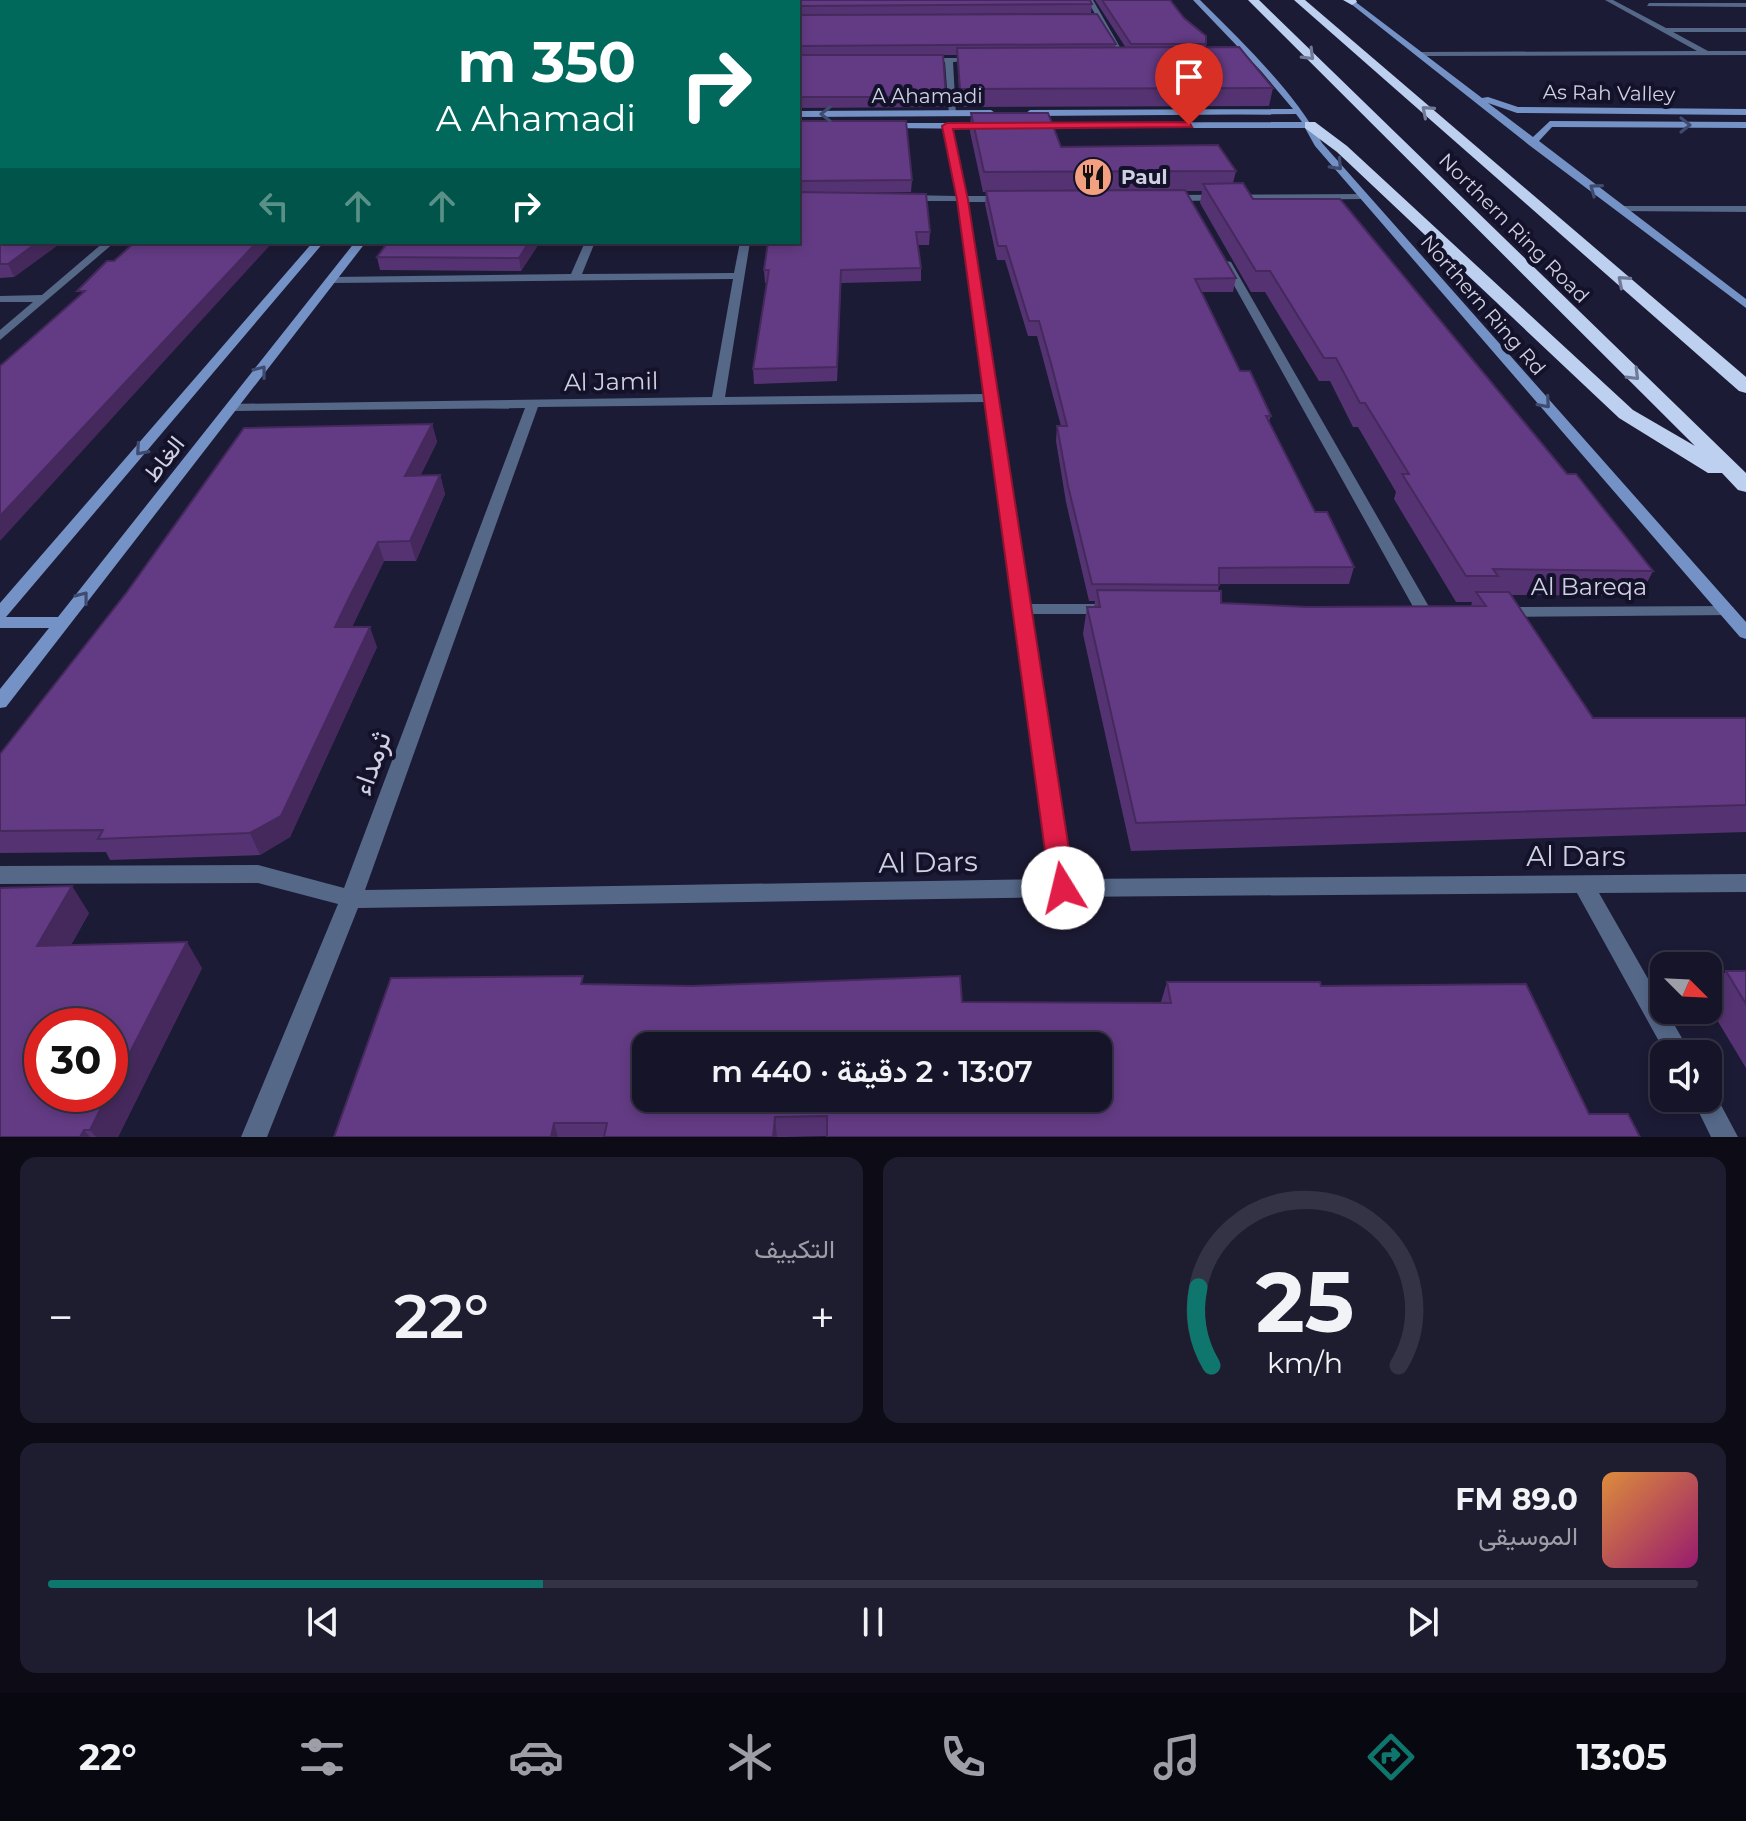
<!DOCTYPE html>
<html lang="ar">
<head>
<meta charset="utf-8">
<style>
  :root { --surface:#151428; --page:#1e1d30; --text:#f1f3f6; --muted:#9d9ea8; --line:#343345; --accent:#0f766e }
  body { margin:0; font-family:Montserrat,Vazirmatn,sans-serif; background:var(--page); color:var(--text); direction:rtl; height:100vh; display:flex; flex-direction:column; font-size:30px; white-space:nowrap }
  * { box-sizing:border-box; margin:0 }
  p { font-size:26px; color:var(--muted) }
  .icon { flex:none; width:44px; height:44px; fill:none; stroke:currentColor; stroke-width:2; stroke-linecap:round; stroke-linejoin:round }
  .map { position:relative; height:1137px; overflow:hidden; direction:ltr }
  .drawer { display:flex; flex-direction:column; gap:20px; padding:20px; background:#0c0b16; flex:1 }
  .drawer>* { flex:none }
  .top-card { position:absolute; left:0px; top:0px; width:800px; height:244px; box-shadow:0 4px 12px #0003,0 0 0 2px var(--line); direction:rtl; background:#00695c; color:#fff; overflow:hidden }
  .needle { width:52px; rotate:114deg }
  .fabs { position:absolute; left:1650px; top:952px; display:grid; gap:16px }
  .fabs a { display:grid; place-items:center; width:72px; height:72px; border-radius:16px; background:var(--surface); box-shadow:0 4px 12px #0003,0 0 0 2px var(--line); font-size:40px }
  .speed { position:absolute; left:24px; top:1008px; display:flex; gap:16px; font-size:40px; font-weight:700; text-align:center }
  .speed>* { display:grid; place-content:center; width:104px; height:104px; border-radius:50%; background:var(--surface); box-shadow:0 4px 12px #0003,0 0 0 2px var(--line); line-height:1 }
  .speed .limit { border:12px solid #d22; background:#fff; color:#111 }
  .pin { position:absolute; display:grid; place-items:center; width:68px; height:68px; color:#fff; margin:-82px -34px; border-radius:50% 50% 50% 0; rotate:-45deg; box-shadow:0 0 8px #0007 }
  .pin .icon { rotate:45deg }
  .me { position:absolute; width:88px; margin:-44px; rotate:351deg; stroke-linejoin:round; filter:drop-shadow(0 0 6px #0008) }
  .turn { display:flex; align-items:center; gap:28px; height:168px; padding:0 32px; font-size:36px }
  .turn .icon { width:104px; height:104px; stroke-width:2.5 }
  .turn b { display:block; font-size:56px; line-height:68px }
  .lanes { display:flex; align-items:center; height:76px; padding:0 32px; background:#0003; justify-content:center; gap:40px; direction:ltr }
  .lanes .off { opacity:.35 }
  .big { font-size:60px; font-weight:600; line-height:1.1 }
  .drawer .tile { flex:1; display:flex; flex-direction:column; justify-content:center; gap:12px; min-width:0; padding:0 28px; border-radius:16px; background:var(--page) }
  .drawer .dial { align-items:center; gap:0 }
  .dial svg { height:208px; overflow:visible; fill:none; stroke:var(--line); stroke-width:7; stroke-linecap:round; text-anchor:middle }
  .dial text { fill:var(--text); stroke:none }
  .song { display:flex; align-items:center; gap:24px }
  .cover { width:96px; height:96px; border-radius:12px; background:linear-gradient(135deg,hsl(30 70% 55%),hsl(320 70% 35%)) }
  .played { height:8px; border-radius:4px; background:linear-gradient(90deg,var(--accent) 30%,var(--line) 30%) }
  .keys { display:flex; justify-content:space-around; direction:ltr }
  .heat { display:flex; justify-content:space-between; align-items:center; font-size:44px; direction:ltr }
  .drawer .tiles { flex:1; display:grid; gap:20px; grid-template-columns:1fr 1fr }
  .tile:last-child { grid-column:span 2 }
  .trip { position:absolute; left:632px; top:1032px; width:480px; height:80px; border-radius:16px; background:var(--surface); box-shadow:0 4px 12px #0003,0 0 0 2px var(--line); font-weight:600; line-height:80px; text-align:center; direction:rtl }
  .tab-bar { display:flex; height:128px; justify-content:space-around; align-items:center; background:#080810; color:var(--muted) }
  .tab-bar .icon { width:56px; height:56px }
  .tab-bar .current { color:var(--accent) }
  .tab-bar b { font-size:36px; color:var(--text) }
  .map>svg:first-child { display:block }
</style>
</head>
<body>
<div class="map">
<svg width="1746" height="1137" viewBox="0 0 1746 1137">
  <rect width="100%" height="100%" fill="#1c1b35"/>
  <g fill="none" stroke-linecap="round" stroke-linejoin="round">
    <g fill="#556888" fill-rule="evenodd">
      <polygon points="1087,0 1093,0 1128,61 1121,59"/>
      <polygon points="1605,0 1613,0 1666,28 1746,28 1746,32 1673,32 1708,51 1746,51 1746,55 1422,56 1418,54 1422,52 1697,51"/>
      <polygon points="1649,3 1746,3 1746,7 1647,6"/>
      <polygon points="924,58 976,58 980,60 953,62 956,116 949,114 945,62 921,62"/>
      <path d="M947,123L951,126L966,196H1007L1012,199L1007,202H967L1030,604H1105L1113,609L1105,614H1031L1072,879L1746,874V892L1599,893L1691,1054H1666L1577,893L1063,897L358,908L267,1137H241L338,904L258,883L0,884V866L258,865L344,888L525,408L234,411L229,410V404L712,397L733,279L332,283L326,280L332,277L571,274L585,242H595L582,274L734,273L740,242H750L725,397L984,394L957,201H906L901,198L906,195L956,196L943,126ZM985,402L1012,609L1051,879L365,890L538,407Z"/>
      <polygon points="1367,194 1367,198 1364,199 1170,201 1165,198 1170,195"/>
      <polygon points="1622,206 1746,206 1746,212 1618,211 1617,209"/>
      <polygon points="104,242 115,242 0,340 0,330 33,302 0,302 0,296 42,295"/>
      <polygon points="1222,260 1231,262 1432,612 1430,616 1418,616 1416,612 1221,262"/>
      <polygon points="1727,606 1733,607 1735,611 1733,615 1500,617 1492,612 1500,607"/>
      <polygon points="1708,1088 1713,1090 1738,1137 1711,1137 1692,1098 1708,1098"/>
    </g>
    <g fill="#7492c5" fill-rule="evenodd">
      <path d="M1193,0H1200C1244,44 1293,90 1322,143L1746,622V639L1740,637L1315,146L1305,128H1029L1028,126L1032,123L1302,122L1296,114L1030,116L1026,113L1030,110L1293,109L1261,71Z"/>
      <polygon points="1346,0 1353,0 1482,98 1488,97 1518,107 1746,109 1746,115 1517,113 1488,103 1533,137 1550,121 1746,122 1746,128 1552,127 1539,141 1746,299 1746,308 1529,145"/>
      <polygon points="798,111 991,110 995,113 991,116 798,117"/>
      <polygon points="888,123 992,123 996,126 992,129 885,128 885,124"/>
      <rect x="0" y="126" width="2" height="6"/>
      <polygon points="313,242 324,242 6,617 58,617 355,242 366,242 6,707 0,708 0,689 49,628 0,628 0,603"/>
    </g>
    <g fill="#bdd0f0" fill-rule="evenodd">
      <polygon points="1248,0 1259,0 1746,473 1746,492 1738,490 1722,473 1708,473 1619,418 1337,152 1305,128 1305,122 1315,122 1347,146 1633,410 1695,446"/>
      <polygon points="1294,0 1305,0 1746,377 1746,393 1739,391"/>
      <polygon points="1343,0 1356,0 1357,2 1352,5"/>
    </g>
  </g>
  <g fill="#553372" fill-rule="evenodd">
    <polygon points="1095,0 1170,0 1206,44 1206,47 1273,88 1269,106 960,107 957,55 943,55 945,107 798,108 798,2 1092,4 1091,13 854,15 1116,44 1115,48 1126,48"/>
    <path d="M971,113L1061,147L1236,171L1233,183L1253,199L1567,474L1653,571L1640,596L1511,595L1593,718H1746V832L1131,851L1083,634L1087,607H1094L1095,601H1089L1066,502L1056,441L1057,426H1061L1037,336H1028L1005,260H997L985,204L986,192H983L970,132ZM1186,191H1202L1200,203L1251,292H1265L1319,381H1330L1353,427H1358L1396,492L1394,499L1456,602H1472L1471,606L1307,607L1221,603L1218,591L1219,584H1349L1354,567L1315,512L1269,421L1271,416L1240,371L1201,292H1233L1236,278Z"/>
    <polygon points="798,121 912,180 911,192 840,193 930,232 929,245 918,245 921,268 921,281 841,283 837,381 754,384 753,369 767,283 765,283 764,270 798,242"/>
    <polygon points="0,138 2,242 62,242 14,277 0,278"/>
    <polygon points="388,242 540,242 521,271 380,270 377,257"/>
    <polygon points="432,424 437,442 420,476 440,475 445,494 416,561 384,561 358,614 352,627 377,647 290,837 260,855 110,860 106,852 0,853 0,754"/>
    <polygon points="0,888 89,913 71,945 202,968 118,1137 0,1137"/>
    <polygon points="1726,971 1746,971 1746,1068 1708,1005 1708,995"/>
    <polygon points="1167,982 1320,982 827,1136 785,1137 334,1137 585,984 962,1002 1161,1002"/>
  </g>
  <g fill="#45295c">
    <polygon points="181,0 200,0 196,2 178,2"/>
    <polygon points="2,104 2,117 0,118 0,105"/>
    <polygon points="38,242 62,242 14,277 8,264"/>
    <polygon points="257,242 273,242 0,541 0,516"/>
    <polygon points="529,242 540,242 521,271 519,258"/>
    <polygon points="841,270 841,283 837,381 837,367"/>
    <polygon points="432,424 437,442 411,495 405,476"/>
    <polygon points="440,475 445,494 416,561 410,541"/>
    <polygon points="378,542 384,561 342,648 335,627"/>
    <polygon points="370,627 377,647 290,837 260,855 250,833"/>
    <polygon points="72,886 89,913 55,972 37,946"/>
    <polygon points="187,942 202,968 118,1137 96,1137 90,1130 108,1094 110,1094 110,1091"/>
    <polygon points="775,1117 777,1137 773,1137"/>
    <polygon points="554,1123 558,1137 551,1137"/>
    <polygon points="84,1130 90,1137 80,1137"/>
  </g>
  <g fill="#633b84" stroke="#45295c" stroke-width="2" fill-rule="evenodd">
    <polygon points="0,0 181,0 178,2 2,2 2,104 0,105"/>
    <polygon points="260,0 1090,0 1092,4 798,6 798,2 257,2"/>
    <polygon points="1102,0 1170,0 1184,18 1206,36 1206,44 1131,44"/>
    <polygon points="1097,14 1116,44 798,46 798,15"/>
    <polygon points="1239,47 1273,88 960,89 957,48"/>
    <polygon points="798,55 943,55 946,97 798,97"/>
    <polygon points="971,113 1048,113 1061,147 1218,145 1236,171 984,172"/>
    <polygon points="798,121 906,121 912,180 798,181"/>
    <polygon points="0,138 2,138 2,242 38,242 8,264 0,264"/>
    <polygon points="1243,183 1253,199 1340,199 1567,474 1576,474 1653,571 1493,569 1498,576 1466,576 1402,474 1409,474 1365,403 1360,403 1336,358 1324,358 1270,271 1256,271 1203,184"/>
    <polygon points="1185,190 1236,278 1195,279 1240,371 1250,371 1271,416 1266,416 1315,512 1327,512 1354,567 1219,568 1219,585 1092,584 1068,486 1057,426 1067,426 1052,367 1039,321 1029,321 1006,246 998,246 986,191"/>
    <polygon points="798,192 926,194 930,232 916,232 921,268 841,270 837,367 753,369 769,270 764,270 768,242 798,242"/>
    <polygon points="135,242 257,242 0,516 0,366 85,291 77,291 107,261 114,261"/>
    <polygon points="388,242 529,242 519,258 377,257"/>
    <polygon points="432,424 405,476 440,475 410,541 378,542 351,594 335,627 370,627 281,816 250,833 98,839 103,830 0,831 0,754 127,592 244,428"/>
    <polygon points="1097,590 1221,591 1221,603 1307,607 1486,606 1476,592 1509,592 1593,718 1746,718 1746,805 1136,823 1087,607 1100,607"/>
    <polygon points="72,886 37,946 187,942 110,1091 110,1026 42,1026 42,1094 108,1094 90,1130 84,1130 80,1137 0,1137 0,888"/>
    <polygon points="1726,971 1746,971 1746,1004"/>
    <path d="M583,976L581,984L692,986L960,976L962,1002L1171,1003L1167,982H1320L1321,986L1526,984L1589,1114H1628L1640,1137H827V1116L775,1117L773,1137H604L607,1123H554L551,1137H334L391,978ZM646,1046H1098V1098H646Z"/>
  </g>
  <defs><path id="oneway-chevron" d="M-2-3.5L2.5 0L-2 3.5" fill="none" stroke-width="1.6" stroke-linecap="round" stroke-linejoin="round" transform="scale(2)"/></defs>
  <g stroke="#707a97">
    <use href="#oneway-chevron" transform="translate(1309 55) rotate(45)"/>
    <use href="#oneway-chevron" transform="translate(1427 111) rotate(-139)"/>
    <use href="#oneway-chevron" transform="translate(1623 281) rotate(-139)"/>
    <use href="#oneway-chevron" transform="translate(1634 375) rotate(45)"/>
  </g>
  <g stroke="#3f4c70">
    <use href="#oneway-chevron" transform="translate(826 114) rotate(180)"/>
    <use href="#oneway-chevron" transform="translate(1685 125)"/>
    <use href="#oneway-chevron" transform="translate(1337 165) rotate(47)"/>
    <use href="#oneway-chevron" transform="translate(1595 189) rotate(-144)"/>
    <use href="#oneway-chevron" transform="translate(261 371) rotate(-52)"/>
    <use href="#oneway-chevron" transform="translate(1545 403) rotate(49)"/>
    <use href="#oneway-chevron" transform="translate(141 450) rotate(131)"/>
    <use href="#oneway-chevron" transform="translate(83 597) rotate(-52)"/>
  </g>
  <polygon fill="#e11d48" stroke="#92132f" stroke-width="2" points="1189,122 1192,127 953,129 968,200 1075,888 1071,895 1063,898 1054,895 1050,888 957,200 942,126 947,123"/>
  <defs>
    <symbol id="restaurant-disc" viewBox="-11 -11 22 22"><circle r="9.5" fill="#f2a080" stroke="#13122a"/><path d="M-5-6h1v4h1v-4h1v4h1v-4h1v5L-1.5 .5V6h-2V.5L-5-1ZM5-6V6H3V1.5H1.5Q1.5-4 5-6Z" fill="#111"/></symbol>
  </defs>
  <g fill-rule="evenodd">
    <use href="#restaurant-disc" x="1071" y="155" width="44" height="44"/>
  </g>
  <g text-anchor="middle" stroke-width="8" stroke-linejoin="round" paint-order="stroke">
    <g font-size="20" fill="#cfd0e1" stroke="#13122a">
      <text transform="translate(1609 93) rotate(1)" y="7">As Rah Valley</text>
      <text x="927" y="103">A Ahamadi</text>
      <text transform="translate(1514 228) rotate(45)" y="7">Northern Ring Road</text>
      <text transform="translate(1483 305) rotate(49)" y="7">Northern Ring Rd</text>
    </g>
    <g font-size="20" font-weight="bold" fill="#cfd0e1" stroke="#13122a" text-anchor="start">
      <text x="1121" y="184">Paul</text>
    </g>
    <g font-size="24" fill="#cfd0e1" stroke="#13122a">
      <text transform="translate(611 382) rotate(-1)" y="8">Al Jamil</text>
      <text transform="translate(164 459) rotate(-52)" y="8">الغاط</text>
      <text x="1589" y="595">Al Bareqa</text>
    </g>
    <g font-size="28" fill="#cfd0e1" stroke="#13122a">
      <text transform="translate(371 763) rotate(-70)" y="10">ثرمداء</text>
      <text x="1576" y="866">Al Dars</text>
      <text transform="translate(928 862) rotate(-1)" y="10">Al Dars</text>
    </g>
  </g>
</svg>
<div class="fabs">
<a><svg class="needle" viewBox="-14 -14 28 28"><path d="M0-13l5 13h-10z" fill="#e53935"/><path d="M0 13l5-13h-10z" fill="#9d9ea8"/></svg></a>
<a><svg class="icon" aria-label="sound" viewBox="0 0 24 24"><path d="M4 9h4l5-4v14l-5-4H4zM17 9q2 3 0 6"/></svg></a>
</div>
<div class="speed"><div class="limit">30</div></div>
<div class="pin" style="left:1189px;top:125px;background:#d93025"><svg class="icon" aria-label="arrive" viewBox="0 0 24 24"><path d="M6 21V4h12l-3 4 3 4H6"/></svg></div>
<svg class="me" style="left:1063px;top:888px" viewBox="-20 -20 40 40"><circle r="19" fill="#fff"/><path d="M0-13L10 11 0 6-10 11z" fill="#e11d48"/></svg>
<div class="trip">13:07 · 2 دقيقة · 440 m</div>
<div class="top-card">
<div class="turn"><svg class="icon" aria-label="right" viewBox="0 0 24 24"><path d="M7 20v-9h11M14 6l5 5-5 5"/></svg><div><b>350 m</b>A Ahamadi</div></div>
<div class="lanes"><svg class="icon off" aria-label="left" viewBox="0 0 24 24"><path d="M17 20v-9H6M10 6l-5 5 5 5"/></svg><svg class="icon off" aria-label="ahead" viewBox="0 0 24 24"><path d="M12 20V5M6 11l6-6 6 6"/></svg><svg class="icon off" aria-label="ahead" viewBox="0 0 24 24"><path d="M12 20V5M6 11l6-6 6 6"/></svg><svg class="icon" aria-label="right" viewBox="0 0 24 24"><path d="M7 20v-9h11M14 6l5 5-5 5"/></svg></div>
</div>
</div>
<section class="drawer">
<div class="tiles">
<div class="tile dial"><svg viewBox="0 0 100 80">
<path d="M14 69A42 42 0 1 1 86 69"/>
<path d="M14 69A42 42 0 0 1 9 39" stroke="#0f766e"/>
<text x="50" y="56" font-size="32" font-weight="700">25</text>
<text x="50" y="72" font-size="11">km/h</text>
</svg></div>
<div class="tile"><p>التكييف</p>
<div class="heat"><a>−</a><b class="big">22°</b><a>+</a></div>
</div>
<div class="tile">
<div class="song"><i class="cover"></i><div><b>89.0 FM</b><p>الموسيقى</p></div></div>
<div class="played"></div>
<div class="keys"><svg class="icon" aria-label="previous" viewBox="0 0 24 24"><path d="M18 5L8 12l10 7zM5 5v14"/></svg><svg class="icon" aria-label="pause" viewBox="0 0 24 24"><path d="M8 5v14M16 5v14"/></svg><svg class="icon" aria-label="next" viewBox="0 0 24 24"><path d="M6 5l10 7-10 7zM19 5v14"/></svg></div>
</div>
</div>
</section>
<nav class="tab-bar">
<b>13:05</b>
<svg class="icon current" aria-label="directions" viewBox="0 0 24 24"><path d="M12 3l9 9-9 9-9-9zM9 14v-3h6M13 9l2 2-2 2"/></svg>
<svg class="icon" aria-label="music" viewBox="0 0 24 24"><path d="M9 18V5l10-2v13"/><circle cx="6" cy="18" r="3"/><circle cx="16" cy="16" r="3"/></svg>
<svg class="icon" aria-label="phone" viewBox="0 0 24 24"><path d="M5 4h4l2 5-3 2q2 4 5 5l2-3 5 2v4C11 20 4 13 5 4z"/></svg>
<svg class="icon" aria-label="climate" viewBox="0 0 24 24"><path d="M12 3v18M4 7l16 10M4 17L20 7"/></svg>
<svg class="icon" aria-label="car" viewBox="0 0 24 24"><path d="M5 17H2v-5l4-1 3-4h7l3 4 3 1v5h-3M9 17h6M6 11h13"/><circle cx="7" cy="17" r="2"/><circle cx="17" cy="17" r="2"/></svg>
<svg class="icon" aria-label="filters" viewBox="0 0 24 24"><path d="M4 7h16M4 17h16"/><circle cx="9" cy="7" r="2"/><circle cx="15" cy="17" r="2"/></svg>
<b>22°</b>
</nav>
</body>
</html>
